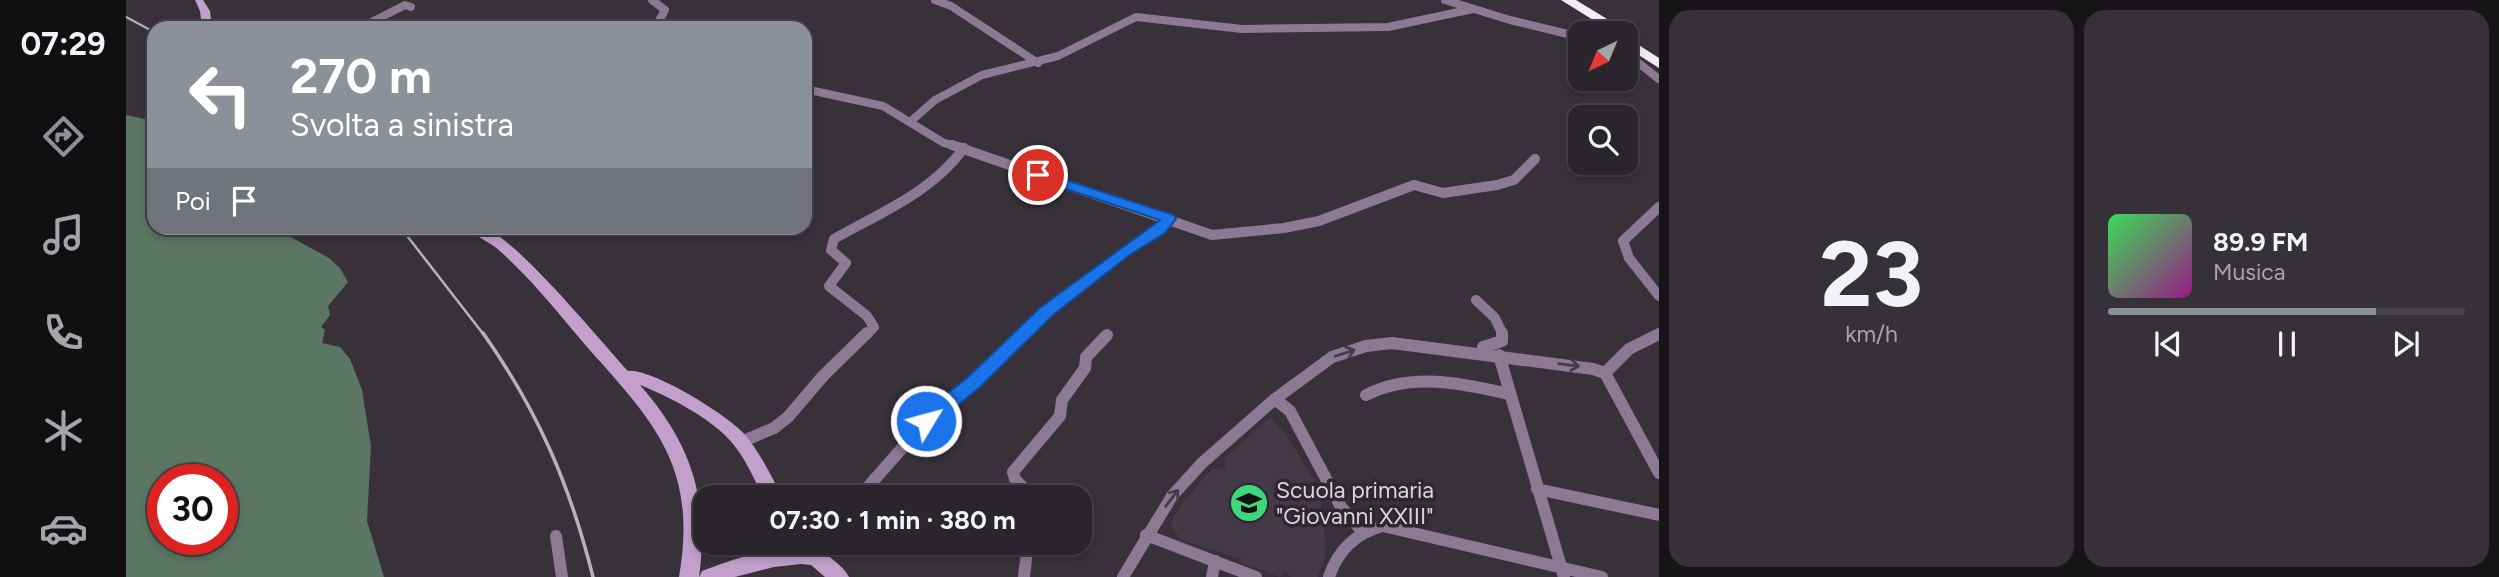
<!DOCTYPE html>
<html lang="it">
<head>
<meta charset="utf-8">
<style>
  :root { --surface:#2a252c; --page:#363138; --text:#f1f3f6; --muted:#a5a5a9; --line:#464248; --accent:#8c9099 }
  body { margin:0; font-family:Figtree,sans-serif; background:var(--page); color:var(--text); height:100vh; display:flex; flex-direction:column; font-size:26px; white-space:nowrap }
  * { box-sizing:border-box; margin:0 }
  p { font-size:23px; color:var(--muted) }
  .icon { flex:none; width:38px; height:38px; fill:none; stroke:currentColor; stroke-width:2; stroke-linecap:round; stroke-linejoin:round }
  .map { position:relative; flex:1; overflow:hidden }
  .drawer { display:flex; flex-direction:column; gap:10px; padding:10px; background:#171418; width:840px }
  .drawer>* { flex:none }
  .top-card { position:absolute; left:21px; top:21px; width:665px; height:214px; border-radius:21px; box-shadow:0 4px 10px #0003,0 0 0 2px var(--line); background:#8c9099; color:#fff; overflow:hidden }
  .needle { width:46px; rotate:223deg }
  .buttons { position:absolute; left:1442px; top:21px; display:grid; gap:14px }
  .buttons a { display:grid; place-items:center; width:70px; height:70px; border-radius:14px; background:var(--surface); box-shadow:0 4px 10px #0003,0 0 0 2px var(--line); font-size:35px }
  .speed { position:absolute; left:21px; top:464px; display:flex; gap:14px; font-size:35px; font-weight:700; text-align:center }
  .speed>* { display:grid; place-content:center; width:91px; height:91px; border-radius:50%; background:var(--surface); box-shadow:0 4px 10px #0003,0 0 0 2px var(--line); line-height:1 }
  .speed .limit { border:10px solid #d22; background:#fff; color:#111 }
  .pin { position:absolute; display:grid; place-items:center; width:60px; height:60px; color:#fff; margin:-30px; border:4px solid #fff; border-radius:50%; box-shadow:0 2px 7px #0007 }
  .me { position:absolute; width:77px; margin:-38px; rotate:53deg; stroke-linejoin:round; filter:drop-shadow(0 0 5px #0008) }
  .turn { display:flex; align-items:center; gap:24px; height:147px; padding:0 28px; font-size:32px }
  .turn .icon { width:91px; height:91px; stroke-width:2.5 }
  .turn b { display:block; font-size:49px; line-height:60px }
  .then { display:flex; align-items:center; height:66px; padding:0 28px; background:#0003; gap:14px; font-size:26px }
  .drawer .widget { flex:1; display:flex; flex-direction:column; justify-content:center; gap:10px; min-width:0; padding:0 24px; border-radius:21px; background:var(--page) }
  .drawer .dial { align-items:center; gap:0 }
  .dial b { font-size:91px; line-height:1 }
  .song { display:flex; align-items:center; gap:21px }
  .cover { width:84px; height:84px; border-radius:10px; background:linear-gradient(135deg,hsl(130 70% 55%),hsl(310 70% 35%)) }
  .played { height:7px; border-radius:4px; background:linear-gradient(90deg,var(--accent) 75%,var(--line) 75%) }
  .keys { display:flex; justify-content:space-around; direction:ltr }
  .drawer .tiles { flex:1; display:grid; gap:10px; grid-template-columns:repeat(2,1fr) }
  .trip { position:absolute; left:567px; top:485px; width:399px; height:70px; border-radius:21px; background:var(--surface); box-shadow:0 4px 10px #0003,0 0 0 2px var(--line); font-weight:700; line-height:70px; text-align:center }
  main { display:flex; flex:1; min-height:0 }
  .tab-bar { display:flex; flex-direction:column; width:126px; justify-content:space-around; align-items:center; background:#110f12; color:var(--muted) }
  .tab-bar .icon { width:49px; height:49px }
  .tab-bar .on { color:var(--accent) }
  .tab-bar b { font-size:32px; color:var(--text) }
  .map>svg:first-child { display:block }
</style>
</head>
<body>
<main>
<nav class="tab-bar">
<b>07:29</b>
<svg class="icon on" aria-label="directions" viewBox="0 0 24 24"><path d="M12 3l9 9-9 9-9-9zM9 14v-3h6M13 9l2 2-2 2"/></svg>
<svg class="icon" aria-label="music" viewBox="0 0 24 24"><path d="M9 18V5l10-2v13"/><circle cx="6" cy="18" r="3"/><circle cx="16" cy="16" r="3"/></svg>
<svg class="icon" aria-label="phone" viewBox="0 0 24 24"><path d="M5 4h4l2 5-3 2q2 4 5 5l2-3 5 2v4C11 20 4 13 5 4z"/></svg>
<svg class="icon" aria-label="climate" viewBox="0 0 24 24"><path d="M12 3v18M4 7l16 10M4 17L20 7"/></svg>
<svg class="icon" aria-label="car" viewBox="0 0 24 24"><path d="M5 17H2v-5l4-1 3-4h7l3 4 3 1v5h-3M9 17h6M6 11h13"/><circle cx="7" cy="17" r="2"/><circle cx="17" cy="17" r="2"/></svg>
</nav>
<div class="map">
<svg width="1533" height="577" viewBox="0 0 1533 577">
  <rect width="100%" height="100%" fill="#38313a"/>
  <polygon fill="#443947" points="1145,417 1162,438 1188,480 1194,495 1200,552 1192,577 1165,577 1159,570 1154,577 1116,563 1115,559 1055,540 1045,525 1047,516 1080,475 1088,468 1099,469 1099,458"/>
  <path fill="#5b7662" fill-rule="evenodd" d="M0,115L28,121V228H131L163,236L203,258L214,268L222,282L202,306L204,315L195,327L199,330L196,343L214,347L224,359L236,390L245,446L241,521L258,577H0ZM37,480H96V539H37Z"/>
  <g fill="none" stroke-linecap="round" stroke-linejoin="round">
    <g stroke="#8e7994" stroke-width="8">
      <polyline points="526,0 539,10 529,28"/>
      <polyline points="809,0 825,6 912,63"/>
      <polyline points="1319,0 1384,20 1454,37"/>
      <polyline points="234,28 279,5 285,7"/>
      <polyline points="1500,53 1533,79"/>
      <polyline points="679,89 757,106 818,143 834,147"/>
      <polyline points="784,122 809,100 856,75 932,56 1010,17 1116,29 1262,27 1347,9"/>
    </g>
    <g stroke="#8e7994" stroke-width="10">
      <polyline points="826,145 1086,235 1158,228 1193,221 1288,185 1317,193 1371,185 1388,180 1409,159"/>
      <polyline points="1533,207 1497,241 1503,258 1533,296"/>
      <polyline points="1350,300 1369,318 1377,335"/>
      <path d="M740,335L748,327L741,316L703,286L720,263L705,250L708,239C755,212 805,193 838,148"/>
      <path d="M896,335C928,304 963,277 999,252C1015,241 1031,234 1043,219"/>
      <polyline points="1530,335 1533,334"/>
    </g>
    <g stroke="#8e7994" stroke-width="12">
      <polyline points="1533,334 1503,349 1479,373 1533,473"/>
      <polyline points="1359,353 1357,347 1376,341 1376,333"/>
      <polyline points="1373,355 1438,577"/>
      <path d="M1240,395C1285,372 1335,383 1383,394"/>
      <polyline points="1149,399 1164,411 1215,507 1237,532"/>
      <polyline points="615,442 648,428 662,417 697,376 741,333"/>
      <polyline points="1411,489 1533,515"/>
      <polyline points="733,497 800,421 848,382 898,333"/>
      <polyline points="906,497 889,479 887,472 934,416 936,400 959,368 960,357 981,335"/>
      <polyline points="1020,535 1130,577"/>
      <polyline points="430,536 436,577"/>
      <polyline points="898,577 902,542"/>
      <polyline points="997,577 1046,496 1076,463 1149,399 1206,357 1240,346 1266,343 1467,369 1479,373"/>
      <polyline points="1086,577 1089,561"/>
      <path d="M1203,577C1212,550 1229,533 1257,526L1476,577"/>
    </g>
    <g fill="#c2a0cb" fill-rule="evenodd">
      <polygon points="69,0 77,0 84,11 86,28 76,28 74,11"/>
      <path d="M341,228C345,228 352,227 357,228C387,234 477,344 502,371C526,368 605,417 620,436C634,453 646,477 656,497H638C628,480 620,459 607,444C587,419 544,397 514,385C565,443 584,500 573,577H553C572,467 529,423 461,347C433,314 407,281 375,252C365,242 350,237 341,228Z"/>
      <path d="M672,542H691C699,557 716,563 723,577H699L685,565L675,564L648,567L609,577H573L576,571C608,559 640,548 674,547Z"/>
    </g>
    <g fill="#f5ebf8" fill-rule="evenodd">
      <polygon points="1435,0 1450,0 1504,33 1500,36 1500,33 1488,33"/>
      <polygon points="1500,37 1533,58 1533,68 1500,47"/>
    </g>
    <polyline stroke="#b6b2b8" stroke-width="2" points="0,17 28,32"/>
    <polyline stroke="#b6b2b8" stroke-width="2.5" points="275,228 358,335"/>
    <path stroke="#b6b2b8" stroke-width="3.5" d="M357,333C412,411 444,485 467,577"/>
  </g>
  <defs><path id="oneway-shaft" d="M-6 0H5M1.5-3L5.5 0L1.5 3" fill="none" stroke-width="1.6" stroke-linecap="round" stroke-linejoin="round" transform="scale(1.75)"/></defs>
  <g stroke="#463c49">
    <use href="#oneway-shaft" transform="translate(1219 353) rotate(-18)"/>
    <use href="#oneway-shaft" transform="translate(1443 365) rotate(8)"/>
    <use href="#oneway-shaft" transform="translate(1046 498) rotate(-53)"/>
  </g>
  <polygon fill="#1a73e8" stroke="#114b97" stroke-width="2" points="912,171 1048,215 1050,219 1039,233 1005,254 927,315 854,387 807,426 800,428 794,426 791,421 794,415 841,378 915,307 1034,220 907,178 907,172"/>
  <defs>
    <symbol id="school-disc" viewBox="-11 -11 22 22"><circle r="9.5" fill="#3fd77d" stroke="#2e2730"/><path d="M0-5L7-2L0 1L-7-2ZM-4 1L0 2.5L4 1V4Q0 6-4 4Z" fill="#111"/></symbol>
  </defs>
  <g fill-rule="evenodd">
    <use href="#school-disc" x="1101" y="481" width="44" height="44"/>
  </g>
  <g text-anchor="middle" stroke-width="7" stroke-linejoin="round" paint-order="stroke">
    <g font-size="23" fill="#d9d5db" stroke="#2e2730" text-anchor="start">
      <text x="1150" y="498">Scuola primaria<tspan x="1150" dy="26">"Giovanni XXIII"</tspan></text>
    </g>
  </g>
</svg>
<div class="buttons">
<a><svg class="needle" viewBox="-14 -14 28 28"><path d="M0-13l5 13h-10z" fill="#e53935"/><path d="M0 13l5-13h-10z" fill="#a5a5a9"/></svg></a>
<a><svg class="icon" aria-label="search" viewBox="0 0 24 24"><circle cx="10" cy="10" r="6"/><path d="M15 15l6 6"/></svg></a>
</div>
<div class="speed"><div class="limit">30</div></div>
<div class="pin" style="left:912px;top:175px;background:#d93025"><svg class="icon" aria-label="arrive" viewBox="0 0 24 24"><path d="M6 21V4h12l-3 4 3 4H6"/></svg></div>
<svg class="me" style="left:800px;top:421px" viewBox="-20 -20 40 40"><circle r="17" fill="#1a73e8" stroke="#fff" stroke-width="3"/><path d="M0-11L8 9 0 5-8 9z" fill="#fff"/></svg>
<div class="trip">07:30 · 1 min · 380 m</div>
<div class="top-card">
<div class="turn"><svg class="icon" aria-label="left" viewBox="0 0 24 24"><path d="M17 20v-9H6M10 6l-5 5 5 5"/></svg><div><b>270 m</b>Svolta a sinistra</div></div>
<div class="then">Poi<svg class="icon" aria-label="arrive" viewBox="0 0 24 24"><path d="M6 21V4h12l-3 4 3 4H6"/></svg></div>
</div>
</div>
<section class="drawer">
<div class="tiles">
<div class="widget dial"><b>23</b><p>km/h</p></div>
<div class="widget">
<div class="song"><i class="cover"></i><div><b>89.9 FM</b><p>Musica</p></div></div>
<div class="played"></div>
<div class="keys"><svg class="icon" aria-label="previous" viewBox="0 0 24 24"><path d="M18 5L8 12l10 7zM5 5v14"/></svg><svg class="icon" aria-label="pause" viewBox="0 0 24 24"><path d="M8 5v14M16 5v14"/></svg><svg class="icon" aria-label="next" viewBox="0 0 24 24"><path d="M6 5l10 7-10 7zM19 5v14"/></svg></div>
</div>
</div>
</section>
</main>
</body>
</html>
